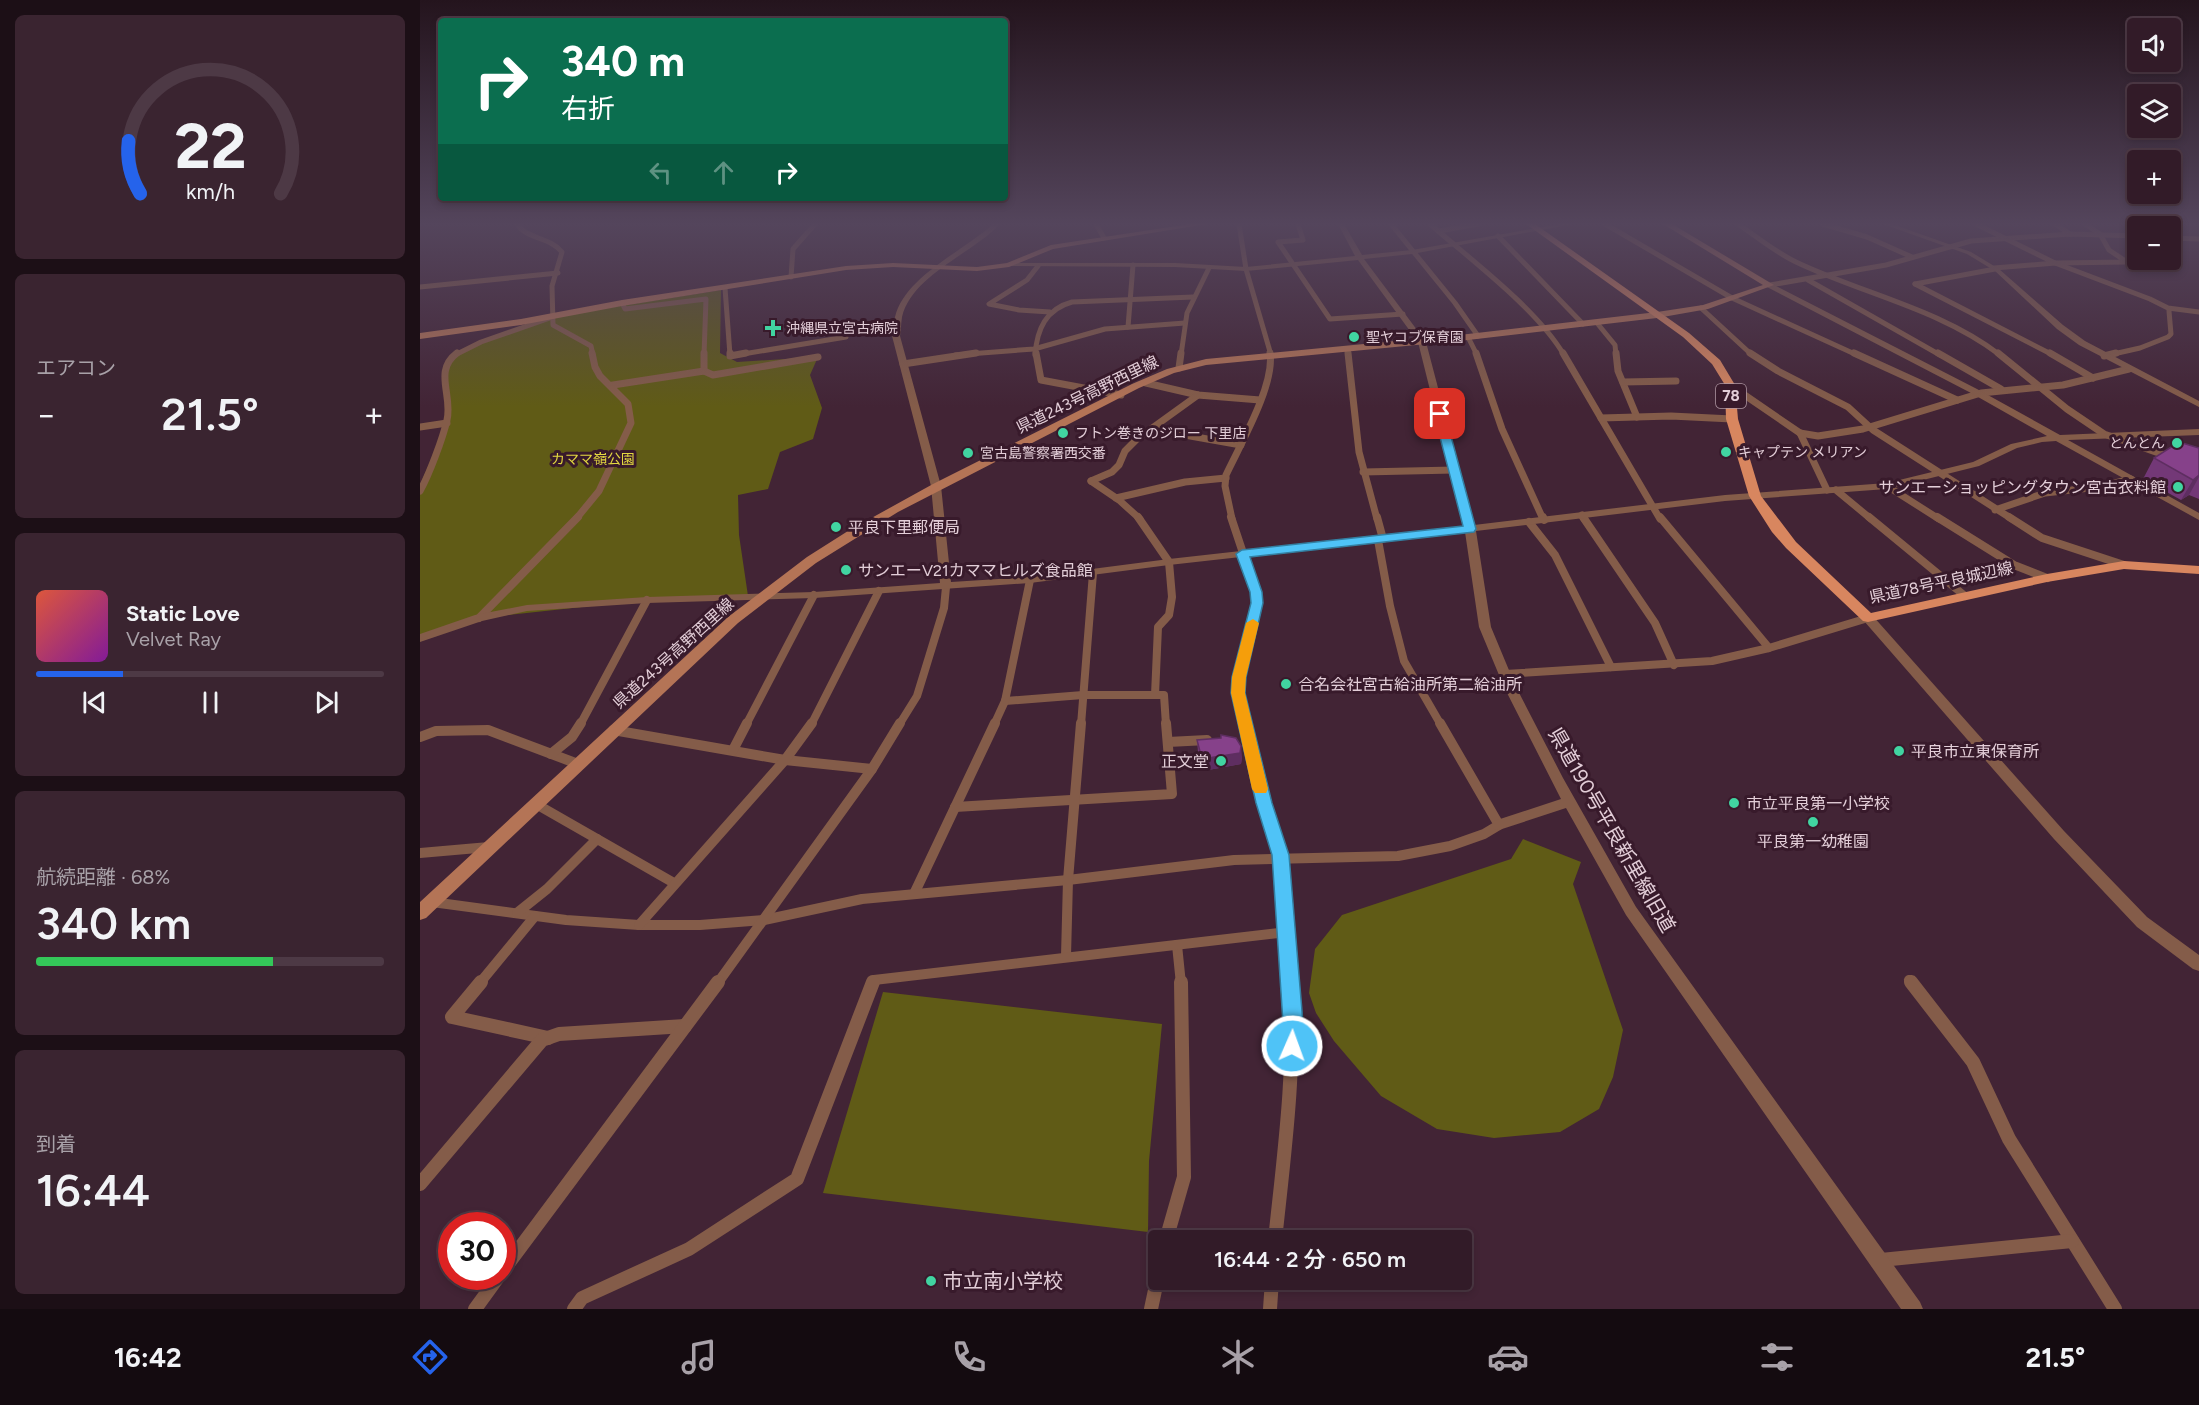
<!DOCTYPE html>
<html lang="ja">
<head>
<meta charset="utf-8">
<style>
  :root { --surface:#321b28; --page:#3a2430; --text:#f1f3f6; --muted:#a8a1a8; --line:#4d3945; --accent:#2563eb }
  body { margin:0; font-family:Figtree,"Noto Sans JP",sans-serif; background:var(--page); color:var(--text); height:100vh; display:flex; flex-direction:column; font-size:22px; white-space:nowrap }
  * { box-sizing:border-box; margin:0 }
  p { font-size:20px; color:var(--muted) }
  .icon { flex:none; width:33px; height:33px; fill:none; stroke:currentColor; stroke-width:2; stroke-linecap:round; stroke-linejoin:round }
  .map { position:relative; flex:1; overflow:hidden }
  .sheet { display:flex; flex-direction:column; gap:15px; padding:15px; background:#1c0f16; width:420px }
  .sheet>* { flex:none }
  .banner { position:absolute; left:18px; top:18px; width:570px; height:183px; border-radius:6px; box-shadow:0 3px 9px #0003,0 0 0 2px var(--line); background:#0b6e4f; color:#fff; overflow:hidden }
  .buttons { position:absolute; left:1707px; top:18px; display:grid; gap:12px }
  .buttons a { display:grid; place-items:center; width:54px; height:54px; border-radius:6px; background:var(--surface); box-shadow:0 3px 9px #0003,0 0 0 2px var(--line); font-size:30px }
  .speed { position:absolute; left:18px; top:1212px; display:flex; gap:12px; font-size:30px; font-weight:700; text-align:center }
  .speed>* { display:grid; place-content:center; width:78px; height:78px; border-radius:50%; background:var(--surface); box-shadow:0 3px 9px #0003,0 0 0 2px var(--line); line-height:1 }
  .speed .limit { border:9px solid #d22; background:#fff; color:#111 }
  .pin { position:absolute; display:grid; place-items:center; width:51px; height:51px; color:#fff; margin:-26px; border-radius:12px; box-shadow:0 3px 9px #0006 }
  .me { position:absolute; width:66px; margin:-33px; rotate:2deg; stroke-linejoin:round; filter:drop-shadow(0 0 4px #0008) }
  .turn { display:flex; align-items:center; gap:21px; height:126px; padding:0 24px; font-size:27px }
  .turn .icon { width:78px; height:78px; stroke-width:2.5 }
  .turn b { display:block; font-size:42px; line-height:51px }
  .lanes { display:flex; align-items:center; height:57px; padding:0 24px; background:#0003; justify-content:center; gap:30px; direction:ltr }
  .lanes .off { opacity:.35 }
  .big { font-size:45px; font-weight:600; line-height:1.1 }
  .sheet .card { flex:1; display:flex; flex-direction:column; justify-content:center; gap:9px; min-width:0; padding:0 21px; border-radius:9px; background:var(--page) }
  .sheet .dial { align-items:center; gap:0 }
  .dial svg { height:156px; overflow:visible; fill:none; stroke:var(--line); stroke-width:7; stroke-linecap:round; text-anchor:middle }
  .dial text { fill:var(--text); stroke:none }
  .song { display:flex; align-items:center; gap:18px }
  .cover { width:72px; height:72px; border-radius:9px; background:linear-gradient(135deg,hsl(10 70% 55%),hsl(290 70% 35%)) }
  .played { height:6px; border-radius:3px; background:linear-gradient(90deg,var(--accent) 25%,var(--line) 25%) }
  .keys { display:flex; justify-content:space-around; direction:ltr }
  .heat { display:flex; justify-content:space-between; align-items:center; font-size:33px; direction:ltr }
  .charge { height:9px; border-radius:4px; background:linear-gradient(90deg,#34c759 68%,var(--line) 0) }
  .trip { position:absolute; left:728px; top:1230px; width:324px; height:60px; border-radius:6px; background:var(--surface); box-shadow:0 3px 9px #0003,0 0 0 2px var(--line); font-weight:600; line-height:60px; text-align:center }
  .tabs { display:flex; height:96px; justify-content:space-around; align-items:center; background:#140b10; color:var(--muted) }
  .tabs .icon { width:42px; height:42px }
  .tabs .selected { color:var(--accent) }
  .tabs b { font-size:27px; color:var(--text) }
  main { display:flex; flex:1; min-height:0 }
  .map>svg:first-child { display:block }
</style>
</head>
<body>
<main>
<section class="sheet">
<div class="card dial"><svg viewBox="0 0 100 80">
<path d="M14 69A42 42 0 1 1 86 69"/>
<path d="M14 69A42 42 0 0 1 8 42" stroke="#2563eb"/>
<text x="50" y="56" font-size="32" font-weight="700">22</text>
<text x="50" y="72" font-size="11">km/h</text>
</svg></div>
<div class="card"><p>エアコン</p>
<div class="heat"><a>−</a><b class="big">21.5°</b><a>+</a></div>
</div>
<div class="card">
<div class="song"><i class="cover"></i><div><b>Static Love</b><p>Velvet Ray</p></div></div>
<div class="played"></div>
<div class="keys"><svg class="icon" aria-label="previous" viewBox="0 0 24 24"><path d="M18 5L8 12l10 7zM5 5v14"/></svg><svg class="icon" aria-label="pause" viewBox="0 0 24 24"><path d="M8 5v14M16 5v14"/></svg><svg class="icon" aria-label="next" viewBox="0 0 24 24"><path d="M6 5l10 7-10 7zM19 5v14"/></svg></div>
</div>
<div class="card"><p>航続距離 · 68%</p><b class="big">340 km</b><div class="charge"></div></div>
<div class="card"><p>到着</p><b class="big">16:44</b></div>
</section>
<div class="map">
<svg width="1779" height="1309" viewBox="0 0 1779 1309">
  <rect width="100%" height="100%" fill="#422435"/>
  <g fill="#605b16">
    <polygon points="301,290 300,353 317,362 398,357 390,375 402,408 393,439 360,452 348,489 318,495 319,535 328,596 227,600 59,618 0,639 0,485 27,423 25,385 29,359 55,345 130,317"/>
    <polygon points="1103,839 1161,862 1153,884 1203,1030 1193,1077 1179,1109 1140,1132 1074,1138 1017,1129 961,1096 914,1041 896,1013 889,993 895,949 922,915 1091,859"/>
    <polygon points="463,992 742,1024 729,1161 728,1232 403,1193"/>
  </g>
  <g fill="none" stroke-linecap="round" stroke-linejoin="round">
    <g stroke="#845c49" stroke-width="5">
      <path d="M97,224C106,239 130,237 142,252L132,286L133,325L171,346L173,355"/>
      <polyline points="676,224 684,238"/>
      <polyline points="819,224 826,269 851,355"/>
      <polyline points="878,224 883,240 858,242 910,319 983,314"/>
      <polyline points="971,224 1035,303 1058,336"/>
      <path d="M1010,224C1051,260 1117,309 1144,355"/>
      <polyline points="1185,224 1312,298 1437,355"/>
      <path d="M1318,224C1337,237 1355,252 1376,262C1443,294 1520,309 1580,355"/>
      <polyline points="1403,224 1447,237 1492,257"/>
      <polyline points="1556,224 1635,263 1730,299 1748,308 1779,312"/>
      <polyline points="1635,224 1650,234"/>
      <polyline points="1019,231 1058,224"/>
      <polyline points="1078,236 1163,324"/>
      <polyline points="1750,238 1779,239"/>
      <polyline points="618,266 607,280 569,304 599,310 630,312"/>
      <polyline points="1574,268 1635,263 1707,262 1689,250 1680,234 1665,224"/>
      <polyline points="371,277 373,249 395,224"/>
      <polyline points="1388,280 1520,355"/>
      <polyline points="1495,284 1633,355"/>
      <polyline points="1495,284 1575,269"/>
      <polyline points="1350,285 1466,265 1551,241 1650,234 1718,236"/>
      <polyline points="0,287 138,273"/>
      <polyline points="305,288 310,355"/>
      <polyline points="202,303 205,309 286,299 284,355"/>
      <polyline points="1281,308 1332,355"/>
      <polyline points="1177,323 1195,345 1196,355"/>
      <polyline points="708,327 713,265"/>
      <polyline points="1048,337 1057,355"/>
      <polyline points="927,349 928,355"/>
      <polyline points="35,355 61,342 130,318"/>
      <polyline points="317,355 426,337"/>
      <polyline points="535,355 614,349 685,329 765,323"/>
      <path d="M615,355C617,329 626,309 652,302L773,297"/>
      <polyline points="761,355 767,313 789,268"/>
      <polyline points="1689,355 1720,348 1748,337 1751,334 1749,311"/>
    </g>
    <g stroke="#845c49" stroke-width="7">
      <polyline points="284,353 284,371"/>
      <polyline points="310,353 310,356 326,353"/>
      <polyline points="616,353 621,380 701,395"/>
      <polyline points="928,353 939,452 957,519"/>
      <polyline points="1056,353 1082,429 1123,519"/>
      <polyline points="1143,353 1240,519"/>
      <polyline points="1196,353 1198,371 1217,417"/>
      <polyline points="1330,353 1358,371 1428,407 1453,430 1592,519"/>
      <polyline points="1434,353 1537,400"/>
      <polyline points="1518,353 1581,389"/>
      <polyline points="1578,353 1647,409 1684,434 1753,458"/>
      <polyline points="1630,353 1673,378"/>
      <polyline points="1684,356 1696,353"/>
      <polyline points="483,364 556,353"/>
      <polyline points="759,368 761,353"/>
      <polyline points="1203,382 1256,381"/>
      <polyline points="726,383 778,395 840,400"/>
      <polyline points="193,385 284,371 293,375 398,357"/>
      <polyline points="1310,385 1380,433 1398,436 1443,429 1561,393 1643,385 1709,369"/>
      <polyline points="1181,418 1251,416 1312,419"/>
      <polyline points="0,427 27,423"/>
      <polyline points="731,429 821,445"/>
      <polyline points="1380,433 1407,490"/>
      <polyline points="943,472 1034,470"/>
      <polyline points="671,481 699,500 720,519"/>
      <polyline points="671,481 692,472 699,465 705,451 717,439 778,395"/>
      <polyline points="1467,486 1519,519"/>
      <polyline points="1416,490 1451,519"/>
      <path d="M0,491C9,475 23,438 27,420C33,395 13,371 37,353"/>
      <polyline points="696,498 765,482 806,478"/>
      <polyline points="1575,510 1625,493 1679,487 1711,479"/>
      <polyline points="1162,515 1164,519"/>
      <polyline points="156,519 179,491 211,423 208,404 180,376 175,367 172,353"/>
      <path d="M812,519L805,486L806,475C820,445 855,385 850,353"/>
    </g>
    <g stroke="#845c49" stroke-width="8">
      <polyline points="718,517 749,562 752,597 749,615 738,627 735,695"/>
      <polyline points="811,517 836,592 837,603 819,677 818,693 825,725"/>
      <polyline points="957,517 963,539"/>
      <polyline points="1123,517 1124,520"/>
      <polyline points="1163,517 1235,623 1254,665"/>
      <polyline points="1240,517 1349,648"/>
      <polyline points="1449,517 1545,596"/>
      <polyline points="1517,517 1594,565 1627,578"/>
      <polyline points="1589,517 1622,538 1704,565"/>
      <polyline points="1109,522 1135,555 1191,667"/>
      <polyline points="958,540 970,606 984,661 1021,725"/>
      <polyline points="59,618 158,517"/>
      <polyline points="1085,674 1292,661 1349,648 1448,618"/>
      <polyline points="585,701 663,695 744,695 746,725"/>
      <polyline points="160,725 227,600"/>
      <polyline points="326,725 394,595"/>
      <polyline points="391,725 459,591"/>
      <polyline points="479,725 497,696 524,608 526,587"/>
      <polyline points="574,725 585,701 610,580"/>
      <polyline points="661,725 673,573"/>
    </g>
    <g stroke="#845c49" stroke-width="10">
      <polyline points="825,723 844,803 860,855 871,984"/>
      <polyline points="193,730 365,760 452,769"/>
      <polyline points="0,737 16,731 68,730 158,764"/>
      <polyline points="748,742 787,740"/>
      <polyline points="313,750 327,723"/>
      <polyline points="131,754 152,737 161,723"/>
      <polyline points="116,804 254,883"/>
      <polyline points="535,807 752,794 746,723"/>
      <polyline points="0,853 69,847"/>
      <polyline points="494,894 575,723"/>
      <polyline points="12,902 146,920 219,925 280,925 344,920 442,899 648,880 814,860 978,856 1030,846 1064,834 1079,825 1020,723"/>
      <polyline points="97,913 127,889 177,839"/>
      <polyline points="219,925 365,760 392,723"/>
      <polyline points="757,945 761,984"/>
      <polyline points="646,956 648,880 661,723"/>
      <polyline points="1489,980 1492,984"/>
      <polyline points="59,984 115,916"/>
      <polyline points="297,984 452,769 480,723"/>
      <polyline points="453,984 454,980 867,932"/>
    </g>
    <g stroke="#845c49" stroke-width="14">
      <polyline points="61,982 32,1017 128,1038"/>
      <polyline points="1491,982 1553,1062 1589,1139 1695,1309"/>
      <polyline points="0,1184 122,1040 139,1034 265,1026"/>
      <polyline points="746,1240 764,1177 761,982"/>
      <path d="M855,1240C864,1155 876,1068 870,982"/>
      <polyline points="1461,1260 1652,1241"/>
      <polyline points="82,1272 298,982"/>
      <polyline points="55,1309 79,1276"/>
      <polyline points="154,1309 162,1298 269,1249 377,1179 453,982"/>
      <polyline points="731,1309 738,1276"/>
      <polyline points="850,1309 852,1280"/>
    </g>
    <g fill="#845c49" fill-rule="evenodd">
      <path d="M573,224H580C552,254 492,275 482,317C481,323 481,330 480,336L521,486L531,582L610,577L749,559L1044,526L998,342L938,260L826,271L755,267L587,266L585,265L589,263H755L826,267L935,256L918,224H924L942,255L992,250L1140,224H1153L992,254L944,259L1006,342L1054,525L1305,495L1467,483L1553,462L1591,444L1627,436L1551,393L1347,287V283H1350L1557,389L1640,435L1779,429V435L1648,440L1779,513V520L1636,441L1622,442L1597,448L1559,466L1467,489L1305,501L1056,531L1071,627L1096,687L1143,778L1216,907L1500,1302L1503,1309H1481L1206,915L1146,808L1079,830L1074,829L1072,825L1074,821L1141,799L1084,687L1059,627L1045,532L749,565L610,583L394,598L227,603L107,611L62,621L0,642V634L55,615L107,605L227,597L394,592L520,583L511,486L472,336C473,330 473,323 475,317C485,276 544,251 573,224Z"/>
      <polygon points="1463,224 1472,224 1551,252 1579,269 1643,325 1665,341 1779,401 1779,407 1659,345 1637,329 1575,271 1547,254"/>
      <polygon points="1448,614 1452,615 1644,831 1727,917 1779,955 1779,971 1773,969 1717,927 1634,839 1444,621 1442,618 1444,615"/>
    </g>
    <g fill="#b47456" fill-rule="evenodd">
      <polygon points="770,224 787,224 633,249 589,267 557,271 473,267 426,270 202,306 101,325 0,339 0,333 101,319 202,300 426,266 473,263 557,267 587,263 631,245"/>
      <polygon points="1243,224 1252,224 1354,285 1288,309 1237,318 1048,340 786,365 754,373 719,388 478,512 396,563 318,623 6,918 0,920 0,902 308,617 387,557 428,531 513,484 712,384 747,369 786,359 1048,334 1237,312 1283,305 1343,285"/>
    </g>
    <polygon fill="#d8865f" fill-rule="evenodd" points="1106,224 1115,224 1269,333 1300,360 1315,385 1318,419 1341,496 1376,542 1451,613 1627,574 1704,561 1779,566 1779,574 1704,569 1627,582 1448,622 1443,621 1366,548 1352,532 1329,496 1306,419 1305,385 1292,364 1263,337"/>
  </g>
  <g fill="#733877">
    <polygon points="1779,448 1779,499 1769,495 1761,500 1723,479 1734,458"/>
    <polygon points="777,740 822,757 821,764 783,771 778,752"/>
  </g>
  <g fill="#5e2e61">
    <polygon points="1779,475 1779,477 1769,495 1761,500 1773,480"/>
    <polygon points="821,746 822,757 821,764 783,771 782,759"/>
  </g>
  <g fill="#86418a" stroke="#5e2e61" stroke-width="1.5">
    <polygon points="1759,442 1779,448 1779,475 1773,480 1734,458"/>
    <polygon points="801,735 816,738 821,746 820,753 782,759 777,740 801,738"/>
  </g>
  <linearGradient id="sky" x2="0" y2="1"><stop stop-color="#24141d"/><stop offset="0.55" stop-color="#54455c"/><stop offset="1" stop-color="#54455c" stop-opacity="0"/></linearGradient>
  <rect width="1779" height="407" fill="url(#sky)"/>
  <polygon fill="#4fc3f7" stroke="#337fa1" stroke-width="1.5" points="1020,411 1025,414 1056,529 1054,532 830,557 842,592 843,603 826,677 825,693 852,803 869,855 883,1023 881,1046 878,1052 872,1054 865,1052 862,1046 863,1023 852,855 836,803 811,693 812,677 831,603 830,592 816,554 822,550 1043,526 1014,414"/>
  <polygon fill="#f59e0b" points="833,619 839,623 826,677 825,693 848,789 846,793 835,793 832,789 811,693 812,677 826,623"/>
  <g fill="#41d4a1" stroke="#381a2b" stroke-width="2">
    <path d="M350 319h6v6h6v6h-6v6h-6v-6h-6v-6h6z"/>
    <circle cx="934" cy="337" r="6"/>
    <circle cx="643" cy="433" r="6"/>
    <circle cx="1757" cy="443" r="6"/>
    <circle cx="1306" cy="452" r="6"/>
    <circle cx="548" cy="453" r="6"/>
    <circle cx="1758" cy="487" r="6"/>
    <circle cx="416" cy="527" r="6"/>
    <circle cx="426" cy="570" r="6"/>
    <circle cx="866" cy="684" r="6"/>
    <circle cx="1479" cy="751" r="6"/>
    <circle cx="801" cy="761" r="6"/>
    <circle cx="1314" cy="803" r="6"/>
    <circle cx="1393" cy="822" r="6"/>
    <circle cx="511" cy="1281" r="6"/>
  </g>
  <g text-anchor="middle" stroke-width="6" stroke-linejoin="round" paint-order="stroke">
    <g font-size="14" fill="#e3ced8" stroke="#381a2b" text-anchor="start">
      <text x="366" y="333">沖縄県立宮古病院</text>
      <text x="946" y="342">聖ヤコブ保育園</text>
      <text x="655" y="438">フトン巻きのジロー 下里店</text>
      <text x="1745" y="448" text-anchor="end">とんとん</text>
      <text x="1318" y="457">キャプテン メリアン</text>
      <text x="560" y="458">宮古島警察署西交番</text>
    </g>
    <g font-size="14" fill="#e3d840" stroke="#381a2b">
      <text x="173" y="464">カママ嶺公園</text>
    </g>
    <rect fill="#381a2b" stroke="#b098a4" stroke-width="1.5" x="1296" y="384" width="30" height="24" rx="4.5"/>
    <g font-size="15" font-weight="bold" fill="#e3ced8">
      <text x="1311" y="401">78</text>
    </g>
    <g font-size="16" fill="#e3ced8" stroke="#381a2b">
      <text transform="translate(667 394) rotate(-26)" y="6">県道243号高野西里線</text>
      <text transform="translate(1521 582) rotate(-12)" y="6">県道78号平良城辺線</text>
      <text transform="translate(253 653) rotate(-42)" y="6">県道243号高野西里線</text>
    </g>
    <g font-size="16" fill="#e3ced8" stroke="#381a2b" text-anchor="start">
      <text x="1746" y="493" text-anchor="end">サンエーショッピングタウン宮古衣料館</text>
      <text x="428" y="533">平良下里郵便局</text>
      <text x="438" y="576">サンエーV21カママヒルズ食品館</text>
      <text x="878" y="690">合名会社宮古給油所第二給油所</text>
      <text x="1491" y="757">平良市立東保育所</text>
      <text x="789" y="767" text-anchor="end">正文堂</text>
      <text x="1326" y="809">市立平良第一小学校</text>
      <text x="1393" y="847" text-anchor="middle">平良第一幼稚園</text>
    </g>
    <g font-size="20" fill="#e3ced8" stroke="#381a2b">
      <text transform="translate(1192 830) rotate(60)" y="7">県道190号平良新里線旧道</text>
    </g>
    <g font-size="20" fill="#e3ced8" stroke="#381a2b" text-anchor="start">
      <text x="523" y="1288">市立南小学校</text>
    </g>
  </g>
</svg>
<div class="buttons">
<a><svg class="icon" aria-label="sound" viewBox="0 0 24 24"><path d="M4 9h4l5-4v14l-5-4H4zM17 9q2 3 0 6"/></svg></a>
<a><svg class="icon" aria-label="layers" viewBox="0 0 24 24"><path d="M12 4l9 5-9 5-9-5zM3 14l9 5 9-5"/></svg></a>
<a>+</a>
<a>−</a>
</div>
<div class="speed"><div class="limit">30</div></div>
<div class="pin" style="left:1020px;top:414px;background:#d93025"><svg class="icon" aria-label="arrive" viewBox="0 0 24 24"><path d="M6 21V4h12l-3 4 3 4H6"/></svg></div>
<svg class="me" style="left:872px;top:1046px" viewBox="-20 -20 40 40"><circle r="17" fill="#4fc3f7" stroke="#fff" stroke-width="3"/><path d="M0-11L8 9 0 5-8 9z" fill="#fff"/></svg>
<div class="trip">16:44 · 2 分 · 650 m</div>
<div class="banner">
<div class="turn"><svg class="icon" aria-label="right" viewBox="0 0 24 24"><path d="M7 20v-9h11M14 6l5 5-5 5"/></svg><div><b>340 m</b>右折</div></div>
<div class="lanes"><svg class="icon off" aria-label="left" viewBox="0 0 24 24"><path d="M17 20v-9H6M10 6l-5 5 5 5"/></svg><svg class="icon off" aria-label="ahead" viewBox="0 0 24 24"><path d="M12 20V5M6 11l6-6 6 6"/></svg><svg class="icon" aria-label="right" viewBox="0 0 24 24"><path d="M7 20v-9h11M14 6l5 5-5 5"/></svg></div>
</div>
</div>
</main>
<nav class="tabs">
<b>16:42</b>
<svg class="icon selected" aria-label="directions" viewBox="0 0 24 24"><path d="M12 3l9 9-9 9-9-9zM9 14v-3h6M13 9l2 2-2 2"/></svg>
<svg class="icon" aria-label="music" viewBox="0 0 24 24"><path d="M9 18V5l10-2v13"/><circle cx="6" cy="18" r="3"/><circle cx="16" cy="16" r="3"/></svg>
<svg class="icon" aria-label="phone" viewBox="0 0 24 24"><path d="M5 4h4l2 5-3 2q2 4 5 5l2-3 5 2v4C11 20 4 13 5 4z"/></svg>
<svg class="icon" aria-label="climate" viewBox="0 0 24 24"><path d="M12 3v18M4 7l16 10M4 17L20 7"/></svg>
<svg class="icon" aria-label="car" viewBox="0 0 24 24"><path d="M5 17H2v-5l4-1 3-4h7l3 4 3 1v5h-3M9 17h6M6 11h13"/><circle cx="7" cy="17" r="2"/><circle cx="17" cy="17" r="2"/></svg>
<svg class="icon" aria-label="filters" viewBox="0 0 24 24"><path d="M4 7h16M4 17h16"/><circle cx="9" cy="7" r="2"/><circle cx="15" cy="17" r="2"/></svg>
<b>21.5°</b>
</nav>
</body>
</html>
